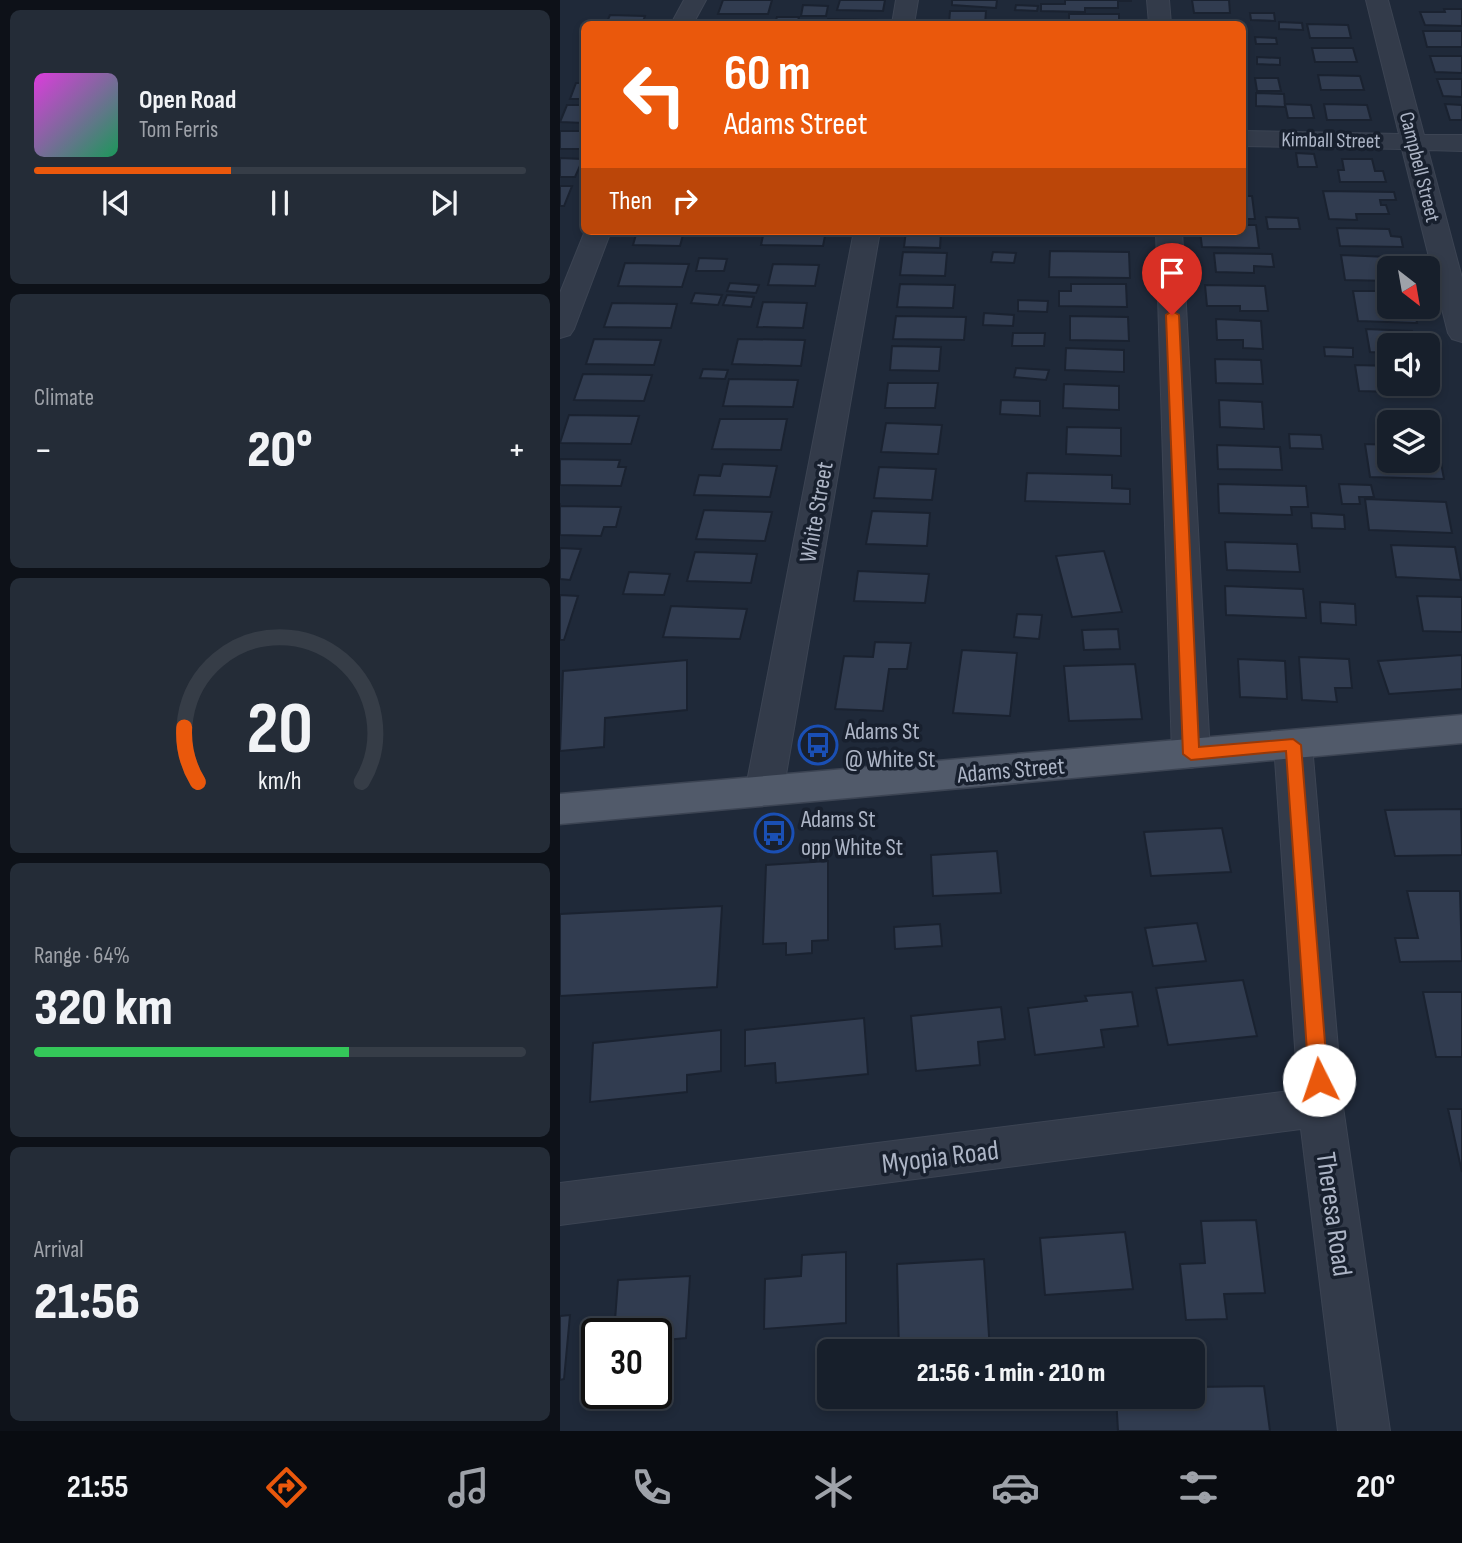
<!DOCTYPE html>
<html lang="en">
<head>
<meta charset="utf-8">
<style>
  :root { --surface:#171f2b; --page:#242c37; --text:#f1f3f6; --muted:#9ea2a9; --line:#363d47; --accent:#ea580c }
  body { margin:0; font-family:"Sofia Sans Condensed",sans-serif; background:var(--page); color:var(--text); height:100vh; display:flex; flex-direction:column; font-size:26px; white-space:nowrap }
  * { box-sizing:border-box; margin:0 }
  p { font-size:23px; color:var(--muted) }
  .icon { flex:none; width:38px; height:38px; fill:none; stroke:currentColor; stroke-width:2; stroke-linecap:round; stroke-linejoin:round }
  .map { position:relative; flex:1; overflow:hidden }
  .panel { display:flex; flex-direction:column; gap:10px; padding:10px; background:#0d1118; width:560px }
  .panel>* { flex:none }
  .guide { position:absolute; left:21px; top:21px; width:665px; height:214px; border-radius:10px; box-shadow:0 4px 10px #0003,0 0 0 2px var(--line); background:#ea580c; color:#fff; overflow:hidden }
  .needle { width:46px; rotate:149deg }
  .controls { position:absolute; left:817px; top:256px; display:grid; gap:14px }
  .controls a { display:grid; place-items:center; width:63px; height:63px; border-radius:10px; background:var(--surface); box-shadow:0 4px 10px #0003,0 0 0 2px var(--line); font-size:35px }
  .speed { position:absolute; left:21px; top:1318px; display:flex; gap:14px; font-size:35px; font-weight:700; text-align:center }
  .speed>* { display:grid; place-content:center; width:91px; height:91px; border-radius:50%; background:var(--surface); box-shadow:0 4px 10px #0003,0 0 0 2px var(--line); line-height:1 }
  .speed .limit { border:4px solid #111; border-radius:10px; background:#fff; color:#111 }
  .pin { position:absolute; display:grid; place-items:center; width:60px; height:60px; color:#fff; margin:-72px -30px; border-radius:50% 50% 50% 0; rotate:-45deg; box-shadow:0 0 7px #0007 }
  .pin .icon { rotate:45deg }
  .me { position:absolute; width:77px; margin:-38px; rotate:356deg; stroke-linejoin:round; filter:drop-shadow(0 0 5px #0008) }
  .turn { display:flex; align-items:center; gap:24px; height:147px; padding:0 28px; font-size:32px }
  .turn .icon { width:91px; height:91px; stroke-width:2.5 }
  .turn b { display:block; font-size:49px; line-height:60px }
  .then { display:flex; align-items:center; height:66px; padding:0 28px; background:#0003; gap:14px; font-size:26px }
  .big { font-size:52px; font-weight:800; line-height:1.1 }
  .panel .widget { flex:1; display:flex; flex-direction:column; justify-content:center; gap:10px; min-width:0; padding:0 24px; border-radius:10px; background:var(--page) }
  .panel .dial { align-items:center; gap:0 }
  .dial svg { height:182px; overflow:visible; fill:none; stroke:var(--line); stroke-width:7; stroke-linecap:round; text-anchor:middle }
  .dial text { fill:var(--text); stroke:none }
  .song { display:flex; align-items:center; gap:21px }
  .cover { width:84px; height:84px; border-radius:10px; background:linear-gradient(135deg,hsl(300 70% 55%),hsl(150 70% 35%)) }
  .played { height:7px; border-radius:4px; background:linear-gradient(90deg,var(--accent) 40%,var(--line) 40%) }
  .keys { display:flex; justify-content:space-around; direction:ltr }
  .heat { display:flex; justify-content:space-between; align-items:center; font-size:38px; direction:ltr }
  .charge { height:10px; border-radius:5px; background:linear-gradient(90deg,#34c759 64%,var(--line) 0) }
  .trip { position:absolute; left:257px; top:1339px; width:388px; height:70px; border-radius:10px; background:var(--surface); box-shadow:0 4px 10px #0003,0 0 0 2px var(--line); font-weight:800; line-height:70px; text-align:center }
  .menu { display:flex; height:112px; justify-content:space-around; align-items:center; background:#090c11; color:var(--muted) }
  .menu .icon { width:49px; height:49px }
  .menu .current { color:var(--accent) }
  .menu b { font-size:32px; color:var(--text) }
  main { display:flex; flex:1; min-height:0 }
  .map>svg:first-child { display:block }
</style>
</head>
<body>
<main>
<section class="panel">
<div class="widget">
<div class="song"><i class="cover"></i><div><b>Open Road</b><p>Tom Ferris</p></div></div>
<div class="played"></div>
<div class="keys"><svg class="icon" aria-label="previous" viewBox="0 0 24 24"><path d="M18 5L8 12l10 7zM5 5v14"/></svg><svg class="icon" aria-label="pause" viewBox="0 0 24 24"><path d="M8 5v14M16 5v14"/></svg><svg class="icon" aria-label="next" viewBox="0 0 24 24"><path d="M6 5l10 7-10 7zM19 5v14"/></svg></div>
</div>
<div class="widget"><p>Climate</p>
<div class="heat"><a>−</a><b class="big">20°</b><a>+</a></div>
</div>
<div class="widget dial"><svg viewBox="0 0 100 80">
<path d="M14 69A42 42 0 1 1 86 69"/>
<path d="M14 69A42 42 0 0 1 8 45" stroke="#ea580c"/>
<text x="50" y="56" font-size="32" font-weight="700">20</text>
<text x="50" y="72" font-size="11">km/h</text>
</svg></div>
<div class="widget"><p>Range · 64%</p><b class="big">320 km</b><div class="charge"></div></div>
<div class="widget"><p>Arrival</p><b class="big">21:56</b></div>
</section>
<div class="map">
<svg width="902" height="1431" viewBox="0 0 902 1431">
  <rect width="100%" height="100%" fill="#1f2939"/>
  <g fill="#313c50" stroke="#1a2230" stroke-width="2">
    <polygon points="163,0 212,0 208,14 158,14"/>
    <polygon points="280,0 325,0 323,11 277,10"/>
    <polygon points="392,0 437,0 436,8 392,5"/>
    <polygon points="505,0 571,0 571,1 558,1 558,8 525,8 525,12 481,11 481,4 505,4"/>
    <polygon points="632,0 669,0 670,13 634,13"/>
    <polygon points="243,5 268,6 266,16 241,16"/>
    <polygon points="456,5 478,6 477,11 455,10"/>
    <polygon points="884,9 902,9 902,26 865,25 860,12 885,12"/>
    <polygon points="390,11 426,11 425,24 389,24"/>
    <polygon points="690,13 714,13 715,21 691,20"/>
    <rect x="509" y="14" width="50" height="10"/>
    <polygon points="50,15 85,16 82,24 46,24"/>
    <polygon points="217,17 239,17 237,24 219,24 215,23"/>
    <polygon points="268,19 317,20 316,24 267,24"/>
    <polygon points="156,21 205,22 205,24 155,24"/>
    <polygon points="629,21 677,22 678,24 630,24"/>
    <polygon points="719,22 742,23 743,30 719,29"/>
    <polygon points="747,24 788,25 791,38 750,38"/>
    <polygon points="863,31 902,31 902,47 867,47"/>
    <polygon points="695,37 716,38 717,44 696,44"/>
    <polygon points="752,48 793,48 797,62 755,62"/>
    <polygon points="870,56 902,56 902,73 875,72"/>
    <polygon points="697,57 720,58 720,65 697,64"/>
    <polygon points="758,75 800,76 804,90 761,90"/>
    <polygon points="695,78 718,78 721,91 697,91"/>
    <polygon points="877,79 902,79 902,97 883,96"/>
    <polygon points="16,83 24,83 24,99 10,99"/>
    <polygon points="696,93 724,94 725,107 696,106"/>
    <polygon points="725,104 751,105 754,118 728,118"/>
    <polygon points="764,104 807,105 811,120 767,120"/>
    <polygon points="885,104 902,105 902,120 890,120"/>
    <polygon points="7,105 24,105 24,123 0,122"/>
    <rect x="0" y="131" width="24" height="18"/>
    <polygon points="736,153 754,154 757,167 738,167"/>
    <polygon points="0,158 23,159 15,177 0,177"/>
    <polygon points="782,159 812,159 815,171 823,171 826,182 780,182 778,170 784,170"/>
    <polygon points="0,186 12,186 4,206 0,206"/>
    <polygon points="763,191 834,192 836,200 820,200 821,205 826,205 829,214 796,214 797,220 769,219"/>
    <polygon points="682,196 692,196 695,219 682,219"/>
    <polygon points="706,217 738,218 740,229 708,229"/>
    <polygon points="682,225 696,225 699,248 642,247 640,231 682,231"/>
    <polygon points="777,228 829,229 831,236 841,237 843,247 780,246"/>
    <polygon points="77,231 124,231 120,246 73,245"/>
    <polygon points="204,231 266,231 263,246 201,245"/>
    <polygon points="346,231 381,231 380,248 344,247"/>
    <polygon points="490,251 569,252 570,278 489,277"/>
    <polygon points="343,252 387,253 385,276 340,275"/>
    <polygon points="433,252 456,253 454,263 431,262"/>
    <polygon points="654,253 712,254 714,267 694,266 694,273 656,272"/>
    <polygon points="781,255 829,257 830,281 785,280"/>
    <polygon points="139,258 167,259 164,271 136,271"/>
    <polygon points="65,263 129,264 122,287 58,286"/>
    <polygon points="213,264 259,265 255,286 208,285"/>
    <polygon points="170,283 199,285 196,293 167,291"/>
    <polygon points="340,284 395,285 393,308 337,307"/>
    <polygon points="511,284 566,284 567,307 499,306 499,291 511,291"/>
    <polygon points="645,285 705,286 708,311 680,311 680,306 647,306"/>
    <polygon points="793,291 816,291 817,298 830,299 830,306 854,306 857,323 798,321"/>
    <polygon points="135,293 162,295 158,305 131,303"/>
    <polygon points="167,295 194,297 191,307 163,305"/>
    <polygon points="458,300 488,301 487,312 458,311"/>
    <polygon points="203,302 247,303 243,328 197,327"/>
    <polygon points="52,303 117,304 111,328 44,327"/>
    <polygon points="424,313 454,315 453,326 423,325"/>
    <polygon points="336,316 406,317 404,340 333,339"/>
    <polygon points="510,316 568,317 569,341 510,340"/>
    <polygon points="656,319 701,321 703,349 683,348 683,340 657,340"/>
    <polygon points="806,329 852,331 855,345 830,345 830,353 810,352"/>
    <polygon points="453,333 485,333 484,346 452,346"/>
    <polygon points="34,339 101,340 94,365 26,364"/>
    <polygon points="178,339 245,340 241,366 172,364"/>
    <polygon points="332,346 381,347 379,371 330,370"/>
    <polygon points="764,347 793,348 793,357 765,356"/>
    <polygon points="506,348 564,350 564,372 505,370"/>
    <polygon points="655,359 701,360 703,384 656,383"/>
    <polygon points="795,365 830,366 830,383 868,383 870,393 799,391"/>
    <polygon points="456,368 489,370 486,380 454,377"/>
    <polygon points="143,369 168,370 165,379 140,378"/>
    <polygon points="23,374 92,375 84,401 14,400"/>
    <polygon points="169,379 238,380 233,407 163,406"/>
    <polygon points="328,383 378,383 375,408 325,408"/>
    <polygon points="504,384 559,386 559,410 503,408"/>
    <polygon points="441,400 480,401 480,416 440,414"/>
    <polygon points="659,400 702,402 704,429 660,427"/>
    <polygon points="9,415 79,416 71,444 0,443"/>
    <polygon points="160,419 227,419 221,450 152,449"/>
    <polygon points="326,423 382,425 378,454 321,452"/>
    <polygon points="507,427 561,428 561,456 506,454"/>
    <polygon points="729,434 761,435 763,449 730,448"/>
    <polygon points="805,444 830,445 830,460 868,460 868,446 878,447 884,479 810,477"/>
    <polygon points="657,445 720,447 722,470 658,469"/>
    <polygon points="0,459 60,460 58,467 66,467 61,486 0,485"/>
    <polygon points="163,464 217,466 210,497 134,495 139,475 160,476"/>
    <polygon points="319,467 376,469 372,500 314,498"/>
    <polygon points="467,473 552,475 552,488 570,489 570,504 465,501"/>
    <polygon points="658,484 746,486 748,507 731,507 732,515 659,513"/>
    <polygon points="779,484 811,485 814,497 799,497 800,504 782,504"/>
    <polygon points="805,499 886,502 892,533 809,530"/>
    <polygon points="0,503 0,506 61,507 56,527 44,527 41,536 0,535"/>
    <polygon points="144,510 212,512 205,541 136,539"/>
    <polygon points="312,511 370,513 367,546 306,544"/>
    <polygon points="751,513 784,515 785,529 752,528"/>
    <polygon points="665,542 737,544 740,572 667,570"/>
    <polygon points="831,545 895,547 901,580 836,577"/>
    <polygon points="0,548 21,549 10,580 0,579"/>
    <polygon points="544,551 562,612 512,617 496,556"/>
    <polygon points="135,552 197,554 191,583 127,581"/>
    <polygon points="298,571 369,574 365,603 294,601"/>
    <polygon points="69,572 110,574 104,595 63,594"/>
    <polygon points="665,586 743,589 746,618 666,615"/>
    <polygon points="0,595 18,596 4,640 0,640"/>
    <polygon points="857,596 902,597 902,632 863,631"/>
    <polygon points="760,602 795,604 796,625 761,623"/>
    <polygon points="111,606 187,609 180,639 103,637"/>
    <polygon points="457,614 482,615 479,639 454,637"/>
    <polygon points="558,629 560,649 524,650 522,630"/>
    <polygon points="315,642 351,643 347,669 329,669 323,711 275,709 284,656 313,657"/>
    <polygon points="402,650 457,653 450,716 393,713"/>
    <polygon points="902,655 902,689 829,694 818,661"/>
    <polygon points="739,657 789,659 792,688 775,688 777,702 742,700"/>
    <polygon points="678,659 725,661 727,699 680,697"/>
    <polygon points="127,660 127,710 45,718 44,747 0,751 3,671"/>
    <polygon points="575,664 582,719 509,721 504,666"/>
    <polygon points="901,809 902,855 835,856 825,810"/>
    <polygon points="662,828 671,872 591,876 584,832"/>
    <polygon points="437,851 441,893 373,896 371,855"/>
    <polygon points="268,861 268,940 252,941 252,953 226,955 226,943 203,944 206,865"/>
    <polygon points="847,891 900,891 902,961 840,962 835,938 858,938"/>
    <polygon points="162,906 157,987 0,996 0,914"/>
    <polygon points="637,923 646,961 593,966 585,928"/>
    <polygon points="380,924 382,946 335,949 334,927"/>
    <polygon points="683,980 697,1036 608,1045 596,988"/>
    <polygon points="572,992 578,1026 541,1030 544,1047 475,1055 468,1008 527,1001 525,996"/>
    <polygon points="863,992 902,992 902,1057 876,1057"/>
    <polygon points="441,1007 445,1039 418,1042 420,1065 356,1071 351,1016"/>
    <polygon points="304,1018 308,1074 216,1083 215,1063 185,1066 185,1030"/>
    <polygon points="161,1030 161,1071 127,1075 127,1092 30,1102 33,1043"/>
    <polygon points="888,1109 902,1109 902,1172"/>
    <polygon points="696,1220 705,1293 664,1294 667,1319 626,1320 620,1264 645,1263 641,1221"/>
    <polygon points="565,1232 573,1289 485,1295 480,1238"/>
    <polygon points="286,1252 286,1323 204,1329 205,1279 241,1276 242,1255"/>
    <polygon points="424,1259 430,1351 339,1351 337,1264"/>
    <polygon points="130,1276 126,1338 96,1341 96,1334 54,1334 58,1280"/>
    <polygon points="10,1315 4,1379 0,1380 0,1316"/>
    <polygon points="704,1386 710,1431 558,1431 556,1396 634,1396 634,1387"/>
  </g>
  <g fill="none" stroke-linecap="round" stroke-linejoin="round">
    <defs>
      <g id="minor">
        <polygon points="124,0 146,0 133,24 111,24"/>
        <polygon points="336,0 358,0 354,24 332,24"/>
        <polygon points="587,0 609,0 611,24 589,24"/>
        <polygon points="806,0 828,0 864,135 902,135 902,151 868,150 902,278 902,342 892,339 888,333 842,149 682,146 682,131 839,134"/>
        <polygon points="25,231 51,231 14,329 10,335 0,338 0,293"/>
        <polygon points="294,231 320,231 223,792 218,802 204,806 190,802 185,792"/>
        <polygon points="596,231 622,231 650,754 644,764 631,768 618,764 612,754"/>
        <polygon points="733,731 746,735 752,745 783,1107 830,1431 778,1431 741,1129 0,1225 0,1183 738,1090 714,745 720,735"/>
      </g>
      <polygon id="primary" points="902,715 902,743 0,824 0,794"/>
    </defs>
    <use href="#minor" stroke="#3c4453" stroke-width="2"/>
    <use href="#primary" stroke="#3c4453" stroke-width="3"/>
    <use href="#minor" fill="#333b4a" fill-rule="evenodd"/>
    <use href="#primary" fill="#515a6a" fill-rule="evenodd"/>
  </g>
  <polygon fill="#ea580c" stroke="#983908" stroke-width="2" points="612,311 619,315 639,747 733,739 741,745 768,1080 765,1086 759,1088 752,1086 749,1080 726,751 631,760 623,754 606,315"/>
  <defs>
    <symbol id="bus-ring" viewBox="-11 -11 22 22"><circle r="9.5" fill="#18202e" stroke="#1a4fb4" stroke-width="1.5"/><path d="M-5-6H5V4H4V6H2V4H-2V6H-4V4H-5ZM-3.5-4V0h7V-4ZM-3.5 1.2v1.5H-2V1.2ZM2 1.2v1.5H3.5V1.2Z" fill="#1a4fb4"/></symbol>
  </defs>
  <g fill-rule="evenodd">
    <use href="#bus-ring" x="236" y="723" width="44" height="44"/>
    <use href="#bus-ring" x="192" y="811" width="44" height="44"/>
  </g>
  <g text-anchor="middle" stroke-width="7" stroke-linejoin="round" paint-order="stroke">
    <g font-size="21" fill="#adb5c6" stroke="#18202e">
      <text transform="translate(771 140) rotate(1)" y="7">Kimball Street</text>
      <text transform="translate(860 167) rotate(76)" y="7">Campbell Street</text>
    </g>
    <g font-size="24" fill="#adb5c6" stroke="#18202e">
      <text transform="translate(256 512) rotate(-80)" y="8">White Street</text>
      <text transform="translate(451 770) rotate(-5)" y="8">Adams Street</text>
    </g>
    <g font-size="24" fill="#adb5c6" stroke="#18202e" text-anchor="start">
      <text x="285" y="739">Adams St<tspan x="285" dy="28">@ White St</tspan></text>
      <text x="241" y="827">Adams St<tspan x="241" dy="28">opp White St</tspan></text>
    </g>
    <g font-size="28" fill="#adb5c6" stroke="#18202e">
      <text transform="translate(380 1156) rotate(-7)" y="10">Myopia Road</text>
      <text transform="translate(775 1214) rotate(82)" y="10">Theresa Road</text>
    </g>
  </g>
</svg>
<div class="controls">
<a><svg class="needle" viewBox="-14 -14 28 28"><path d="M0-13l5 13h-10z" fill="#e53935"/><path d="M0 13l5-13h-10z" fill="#9ea2a9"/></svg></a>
<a><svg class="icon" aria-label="sound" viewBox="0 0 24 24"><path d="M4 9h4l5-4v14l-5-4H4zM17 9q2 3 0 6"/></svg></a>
<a><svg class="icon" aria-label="layers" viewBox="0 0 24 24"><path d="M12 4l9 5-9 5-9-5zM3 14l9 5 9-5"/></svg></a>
</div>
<div class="speed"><div class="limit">30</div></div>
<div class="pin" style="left:612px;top:315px;background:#d93025"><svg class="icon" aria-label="arrive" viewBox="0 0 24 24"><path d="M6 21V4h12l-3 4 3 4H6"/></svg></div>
<svg class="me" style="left:759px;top:1080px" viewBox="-20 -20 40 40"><circle r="19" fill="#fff"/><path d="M0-13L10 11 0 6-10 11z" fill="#ea580c"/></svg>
<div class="trip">21:56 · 1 min · 210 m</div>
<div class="guide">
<div class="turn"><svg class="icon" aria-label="left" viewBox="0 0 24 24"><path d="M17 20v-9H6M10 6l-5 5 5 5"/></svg><div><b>60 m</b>Adams Street</div></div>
<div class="then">Then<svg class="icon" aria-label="right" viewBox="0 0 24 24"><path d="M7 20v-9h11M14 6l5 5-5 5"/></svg></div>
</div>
</div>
</main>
<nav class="menu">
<b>21:55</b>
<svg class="icon current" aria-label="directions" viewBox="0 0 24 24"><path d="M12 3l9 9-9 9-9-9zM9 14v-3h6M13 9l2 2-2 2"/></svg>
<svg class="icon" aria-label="music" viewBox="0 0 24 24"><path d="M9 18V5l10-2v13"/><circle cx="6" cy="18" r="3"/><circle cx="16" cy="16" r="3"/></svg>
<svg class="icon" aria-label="phone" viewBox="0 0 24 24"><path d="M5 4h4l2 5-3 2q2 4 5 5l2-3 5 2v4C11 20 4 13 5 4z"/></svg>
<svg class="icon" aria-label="climate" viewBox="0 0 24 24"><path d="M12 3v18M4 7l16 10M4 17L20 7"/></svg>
<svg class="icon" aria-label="car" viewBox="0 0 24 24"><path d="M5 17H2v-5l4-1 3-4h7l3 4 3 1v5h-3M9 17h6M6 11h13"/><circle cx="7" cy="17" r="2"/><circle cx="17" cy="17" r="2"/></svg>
<svg class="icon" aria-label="filters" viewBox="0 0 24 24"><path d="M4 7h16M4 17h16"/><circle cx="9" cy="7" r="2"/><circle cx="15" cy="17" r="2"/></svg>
<b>20°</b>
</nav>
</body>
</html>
